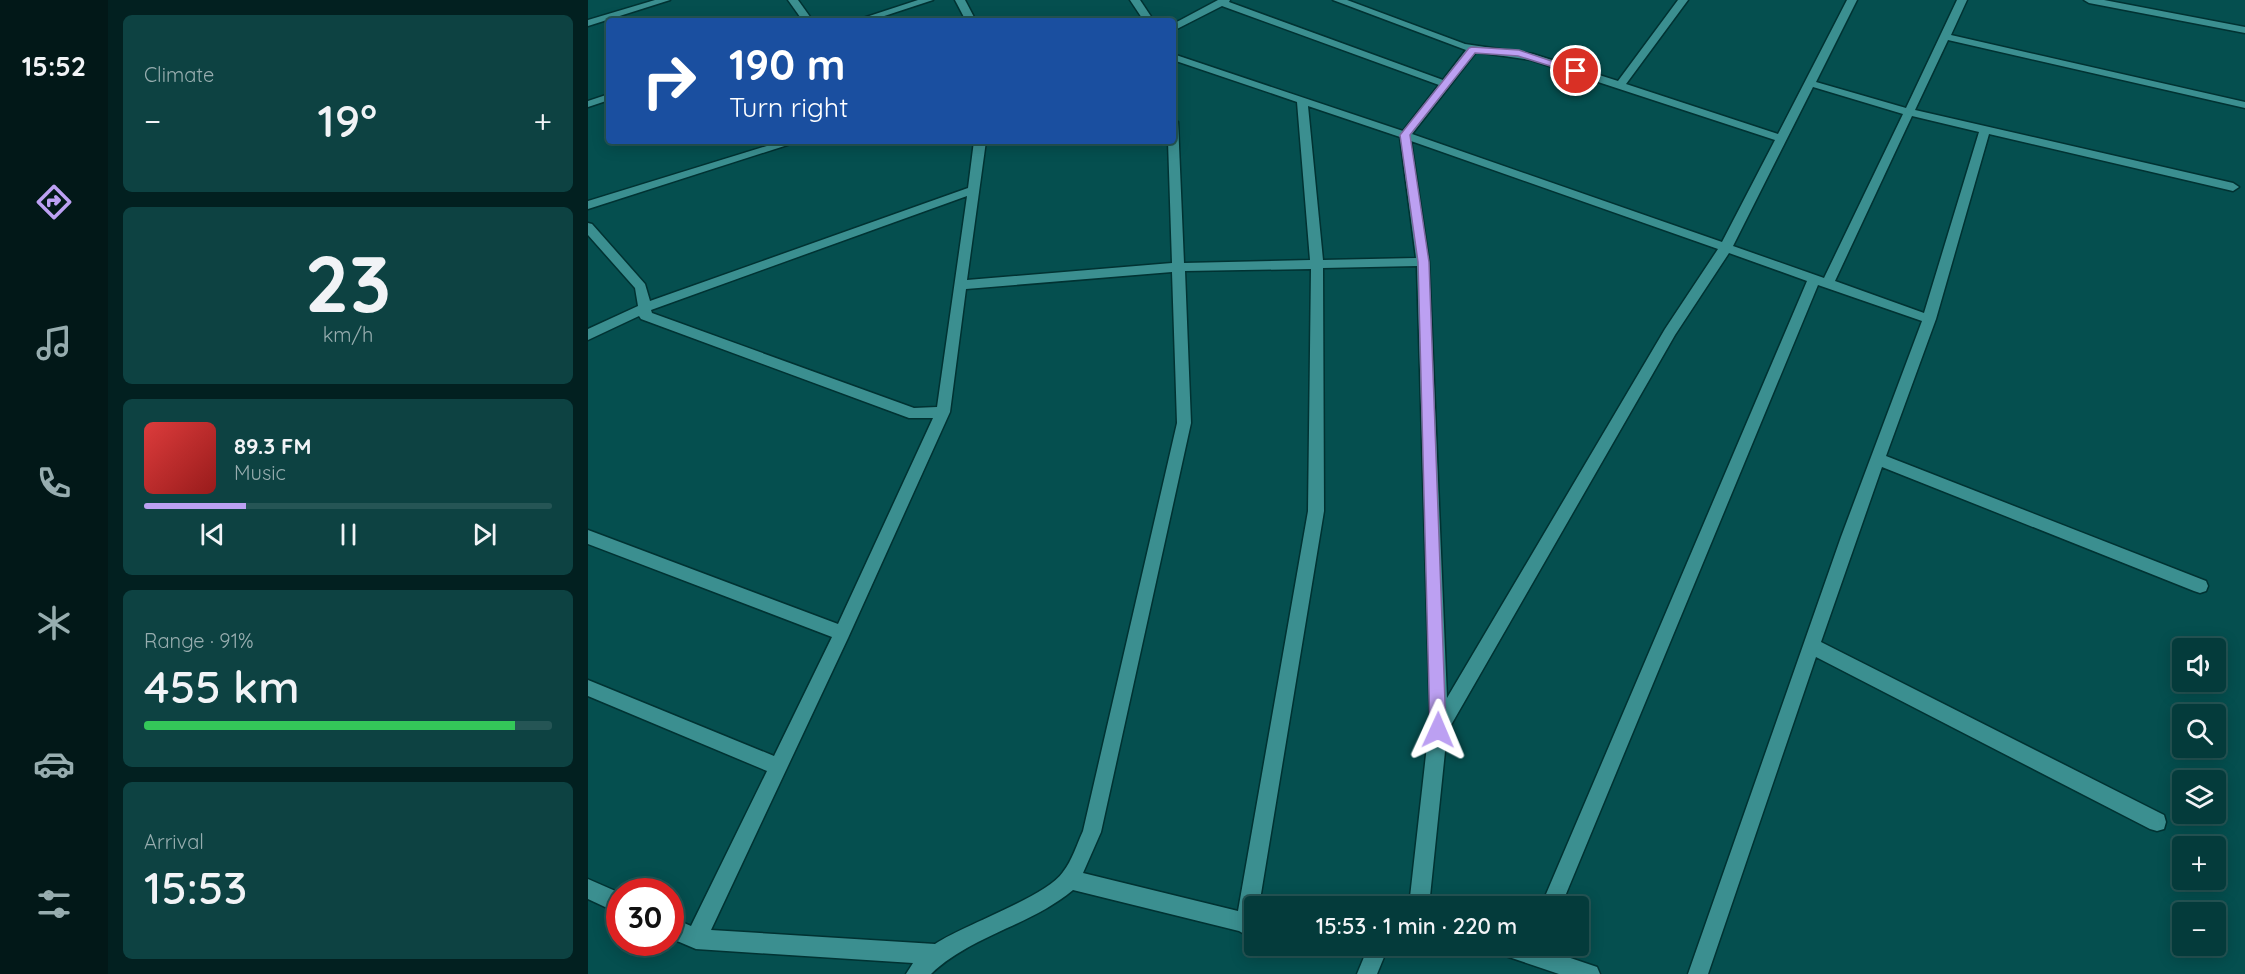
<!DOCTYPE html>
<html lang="en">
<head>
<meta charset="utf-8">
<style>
  :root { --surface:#043b3b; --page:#0d4242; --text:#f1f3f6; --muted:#97adaf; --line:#255555; --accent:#bca0f2 }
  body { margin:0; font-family:Quicksand,sans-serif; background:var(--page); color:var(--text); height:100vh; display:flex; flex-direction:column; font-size:22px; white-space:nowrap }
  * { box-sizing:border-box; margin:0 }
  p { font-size:20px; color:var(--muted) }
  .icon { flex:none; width:33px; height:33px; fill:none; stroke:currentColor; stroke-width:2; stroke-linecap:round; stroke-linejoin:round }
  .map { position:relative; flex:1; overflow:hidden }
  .sheet { display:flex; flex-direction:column; gap:15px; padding:15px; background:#022020; width:480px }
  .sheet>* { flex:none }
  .hud { position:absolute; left:18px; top:18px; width:570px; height:126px; border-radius:6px; box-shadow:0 3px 15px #0003,0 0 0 2px var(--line); background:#1a4fa0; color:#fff; overflow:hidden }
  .buttons { position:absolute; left:1584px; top:638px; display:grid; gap:12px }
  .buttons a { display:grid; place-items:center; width:54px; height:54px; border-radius:6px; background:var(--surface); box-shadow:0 3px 15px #0003,0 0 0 2px var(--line); font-size:30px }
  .speed { position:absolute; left:18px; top:878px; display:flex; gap:12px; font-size:30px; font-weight:700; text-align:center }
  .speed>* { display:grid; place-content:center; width:78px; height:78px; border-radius:50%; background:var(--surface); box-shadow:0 3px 15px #0003,0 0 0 2px var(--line); line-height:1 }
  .speed .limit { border:9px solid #d22; background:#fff; color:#111 }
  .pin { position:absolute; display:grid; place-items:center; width:51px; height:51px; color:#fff; margin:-26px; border:3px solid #fff; border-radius:50%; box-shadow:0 2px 6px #0007 }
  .me { position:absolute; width:66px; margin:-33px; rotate:1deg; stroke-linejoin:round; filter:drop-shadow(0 0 4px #0008) }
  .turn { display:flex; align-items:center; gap:21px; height:126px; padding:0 24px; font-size:27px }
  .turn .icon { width:78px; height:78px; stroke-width:2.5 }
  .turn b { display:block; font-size:42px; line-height:51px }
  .big { font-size:45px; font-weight:600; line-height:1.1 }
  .sheet .widget { flex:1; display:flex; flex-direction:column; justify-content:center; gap:9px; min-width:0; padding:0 21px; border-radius:9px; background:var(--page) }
  .sheet .dial { align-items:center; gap:0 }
  .dial b { font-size:78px; line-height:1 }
  .song { display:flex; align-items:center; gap:18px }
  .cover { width:72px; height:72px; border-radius:9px; background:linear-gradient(135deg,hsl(0 70% 55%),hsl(0 70% 35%)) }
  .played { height:6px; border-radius:3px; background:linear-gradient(90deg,var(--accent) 25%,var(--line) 25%) }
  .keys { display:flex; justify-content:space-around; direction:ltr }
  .heat { display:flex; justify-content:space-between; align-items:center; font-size:33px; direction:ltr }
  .charge { height:9px; border-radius:4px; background:linear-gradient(90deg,#34c759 91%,var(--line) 0) }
  .trip { position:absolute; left:656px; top:896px; width:345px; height:60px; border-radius:6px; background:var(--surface); box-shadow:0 3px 15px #0003,0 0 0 2px var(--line); font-weight:600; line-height:60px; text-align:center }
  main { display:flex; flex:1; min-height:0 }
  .menu { display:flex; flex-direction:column; width:108px; justify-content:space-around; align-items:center; background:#021818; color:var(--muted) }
  .menu .icon { width:42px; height:42px }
  .menu .active { color:var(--accent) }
  .menu b { font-size:27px; color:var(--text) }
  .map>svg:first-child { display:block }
</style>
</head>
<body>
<main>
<nav class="menu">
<b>15:52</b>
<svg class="icon active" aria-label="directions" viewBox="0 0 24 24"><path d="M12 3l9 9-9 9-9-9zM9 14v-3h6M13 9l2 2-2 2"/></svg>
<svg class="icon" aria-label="music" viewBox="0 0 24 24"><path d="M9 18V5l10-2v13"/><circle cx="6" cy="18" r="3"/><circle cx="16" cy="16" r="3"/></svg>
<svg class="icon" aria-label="phone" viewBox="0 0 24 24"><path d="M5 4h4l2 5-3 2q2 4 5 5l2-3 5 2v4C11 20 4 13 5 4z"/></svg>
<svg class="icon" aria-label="climate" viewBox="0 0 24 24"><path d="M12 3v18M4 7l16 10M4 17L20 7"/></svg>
<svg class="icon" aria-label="car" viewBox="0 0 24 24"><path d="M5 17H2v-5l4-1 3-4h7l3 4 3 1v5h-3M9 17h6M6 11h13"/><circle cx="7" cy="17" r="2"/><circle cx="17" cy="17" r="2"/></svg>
<svg class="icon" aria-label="filters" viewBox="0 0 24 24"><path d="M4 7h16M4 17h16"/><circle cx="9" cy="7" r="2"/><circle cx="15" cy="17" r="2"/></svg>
</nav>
<section class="sheet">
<div class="widget"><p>Climate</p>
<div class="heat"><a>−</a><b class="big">19°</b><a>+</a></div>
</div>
<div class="widget dial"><b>23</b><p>km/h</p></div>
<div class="widget">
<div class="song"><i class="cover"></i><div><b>89.3 FM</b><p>Music</p></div></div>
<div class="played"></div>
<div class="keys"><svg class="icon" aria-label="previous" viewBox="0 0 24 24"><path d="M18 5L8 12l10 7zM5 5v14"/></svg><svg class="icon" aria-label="pause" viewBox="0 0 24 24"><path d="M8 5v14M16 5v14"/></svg><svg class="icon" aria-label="next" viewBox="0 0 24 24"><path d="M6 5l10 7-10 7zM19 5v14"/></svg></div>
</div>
<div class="widget"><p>Range · 91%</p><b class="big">455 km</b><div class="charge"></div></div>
<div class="widget"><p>Arrival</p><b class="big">15:53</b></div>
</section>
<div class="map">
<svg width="1657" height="974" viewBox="0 0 1657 974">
  <rect width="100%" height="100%" fill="#054f4f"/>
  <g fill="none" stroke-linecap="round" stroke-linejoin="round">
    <defs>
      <g id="minor">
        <polygon points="67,0 82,0 0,26 0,20"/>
        <polygon points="200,0 210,0 225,21 215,21"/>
        <polygon points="330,0 345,0 281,21 266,21"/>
        <polygon points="367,0 377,0 388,21 378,21"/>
        <polygon points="542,0 552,0 566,21 556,21"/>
        <path d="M630,0H642L641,2L855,80L878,50L745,0H759L877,44L945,54L1030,81L1090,0H1100L1038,84L1190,134L1259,0H1269L1228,82L1318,108L1369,0H1379L1363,35L1657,102V108L1360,40L1327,110L1645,183L1651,187L1645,191L1401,134L1348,319L1298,456L1618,581L1620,586L1618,591L1612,593L1606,591L1294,467L1233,642L1576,815L1578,822L1576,829L1569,831L1562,829L1228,657L1120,974H1100L1253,537L1334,321L1230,285L973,906H953L1219,281L1141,253L1087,335L859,732L841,906H821L842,719L829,266L735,268L736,511L671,906H666V935H658L651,931L485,890C442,926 384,935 343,974H318L325,963L108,949L82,938V917L103,926L179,771L0,696V680L186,756L244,637L0,544V530L250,624L345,418H321L53,319L51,316L0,340V329L50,306L47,288L0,235V223L4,224L57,284L62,301L380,188L386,141H398L379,280L584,263L580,141H585V119L590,122L596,263L722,260L709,102L585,60V54L815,131L851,85L634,6L585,31V24ZM888,52L943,60L1187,140L1134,242L824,134ZM1225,87L1315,114L1236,278L1145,246ZM720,106L812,137L828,258L735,260ZM1324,116L1391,132L1336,313L1247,281ZM823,141L1130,249L1077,329L859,698L841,262ZM379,196L349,407L326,408L64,313L63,310ZM723,269L720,511L650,911L495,873L513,832L603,423L597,271ZM584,272L589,423L495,831C489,844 484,861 475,872C458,897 377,924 347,944L123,930L260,638L362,412L378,289Z"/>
        <polygon points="1496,0 1516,0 1657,27 1657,33 1501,3"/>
        <polygon points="21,94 21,100 0,107 0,101"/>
        <polygon points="195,141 212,141 0,209 0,201"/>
        <polygon points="0,879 32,893 32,914 0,899"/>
        <polygon points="781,945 801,945 789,974 769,974"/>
        <polygon points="903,945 944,945 1009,967 1012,974 971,974 906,952"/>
      </g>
    </defs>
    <use href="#minor" stroke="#013232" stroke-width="3"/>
    <use href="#minor" fill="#3b8f90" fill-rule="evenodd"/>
  </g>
  <polygon fill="#bca0f2" stroke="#7a689d" stroke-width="1.5" points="884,47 931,50 993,71 988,74 930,56 887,53 822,135 841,262 858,730 855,736 850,738 844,736 842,730 830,262 812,135 881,48"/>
</svg>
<div class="buttons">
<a><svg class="icon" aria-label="sound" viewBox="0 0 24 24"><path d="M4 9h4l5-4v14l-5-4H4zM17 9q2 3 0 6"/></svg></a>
<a><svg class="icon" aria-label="search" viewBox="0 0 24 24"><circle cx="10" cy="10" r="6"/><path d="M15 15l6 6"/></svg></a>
<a><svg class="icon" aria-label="layers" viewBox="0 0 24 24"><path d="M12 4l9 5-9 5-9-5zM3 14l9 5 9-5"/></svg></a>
<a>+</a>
<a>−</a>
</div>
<div class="speed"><div class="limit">30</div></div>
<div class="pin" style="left:988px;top:71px;background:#d93025"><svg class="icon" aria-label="arrive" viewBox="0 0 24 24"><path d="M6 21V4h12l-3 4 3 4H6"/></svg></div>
<svg class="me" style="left:850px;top:730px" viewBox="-20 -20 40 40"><path d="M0-17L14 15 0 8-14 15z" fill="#bca0f2" stroke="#fff" stroke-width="4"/></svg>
<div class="trip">15:53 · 1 min · 220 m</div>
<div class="hud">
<div class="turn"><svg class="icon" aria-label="right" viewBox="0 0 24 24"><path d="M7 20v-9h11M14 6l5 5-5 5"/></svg><div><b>190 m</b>Turn right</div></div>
</div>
</div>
</main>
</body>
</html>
